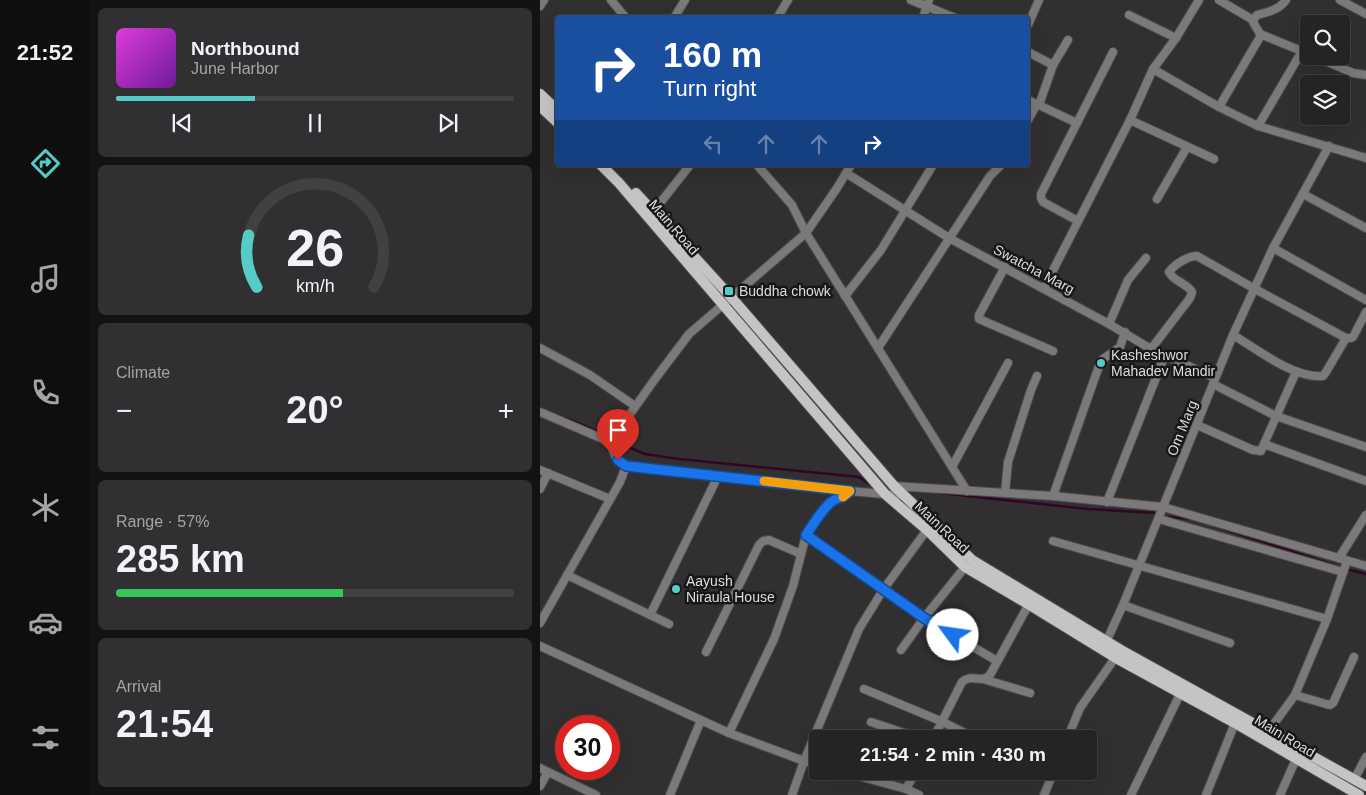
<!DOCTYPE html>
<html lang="en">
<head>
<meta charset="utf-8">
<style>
  :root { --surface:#252324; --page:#312f31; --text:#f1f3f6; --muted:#a3a4a6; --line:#424041; --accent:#54cdc6 }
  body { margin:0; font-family:Helvetica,sans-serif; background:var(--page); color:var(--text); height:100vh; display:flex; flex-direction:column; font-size:19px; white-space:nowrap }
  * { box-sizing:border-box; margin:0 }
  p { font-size:16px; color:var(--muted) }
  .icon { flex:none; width:28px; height:28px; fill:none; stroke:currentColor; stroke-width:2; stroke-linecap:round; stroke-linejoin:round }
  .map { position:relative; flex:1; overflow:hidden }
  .sheet { display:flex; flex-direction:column; gap:8px; padding:8px; background:#141314; width:450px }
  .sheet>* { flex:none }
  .guide { position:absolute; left:15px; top:15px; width:475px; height:152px; border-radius:5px; box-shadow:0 5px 20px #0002,0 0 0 1px var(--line); background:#1a4fa0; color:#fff; overflow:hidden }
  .buttons { position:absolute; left:760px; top:15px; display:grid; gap:10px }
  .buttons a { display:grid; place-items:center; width:50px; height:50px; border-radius:5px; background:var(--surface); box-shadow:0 5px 20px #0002,0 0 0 1px var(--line); font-size:25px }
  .speed { position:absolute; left:15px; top:715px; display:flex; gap:10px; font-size:25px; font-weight:700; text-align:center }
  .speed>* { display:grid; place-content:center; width:65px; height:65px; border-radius:50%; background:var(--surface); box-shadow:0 5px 20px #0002,0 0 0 1px var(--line); line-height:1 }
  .speed .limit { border:8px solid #d22; background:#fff; color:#111 }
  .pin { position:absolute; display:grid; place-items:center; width:42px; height:42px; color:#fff; margin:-51px -21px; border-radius:50% 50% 50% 0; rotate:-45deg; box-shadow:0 0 5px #0007 }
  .pin .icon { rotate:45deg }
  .me { position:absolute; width:55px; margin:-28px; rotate:301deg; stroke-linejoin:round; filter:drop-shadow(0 0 4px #0008) }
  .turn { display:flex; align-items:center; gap:18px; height:105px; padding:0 25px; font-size:22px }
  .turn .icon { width:65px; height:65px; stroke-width:2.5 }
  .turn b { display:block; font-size:35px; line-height:42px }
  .lanes { display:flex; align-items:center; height:48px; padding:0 25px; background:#0003; justify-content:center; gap:25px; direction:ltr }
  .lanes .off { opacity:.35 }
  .big { font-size:38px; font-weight:600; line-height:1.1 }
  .sheet .card { flex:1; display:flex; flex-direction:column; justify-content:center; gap:8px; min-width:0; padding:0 18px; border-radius:8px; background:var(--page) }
  .sheet .dial { align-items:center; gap:0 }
  .dial svg { height:130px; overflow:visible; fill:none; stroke:var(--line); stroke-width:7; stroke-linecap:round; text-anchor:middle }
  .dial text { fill:var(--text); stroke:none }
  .song { display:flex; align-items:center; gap:15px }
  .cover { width:60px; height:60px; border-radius:8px; background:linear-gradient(135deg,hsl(300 70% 55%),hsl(280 70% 35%)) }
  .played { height:5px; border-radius:2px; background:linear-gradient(90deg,var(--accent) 35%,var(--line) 35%) }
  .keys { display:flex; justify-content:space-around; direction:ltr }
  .heat { display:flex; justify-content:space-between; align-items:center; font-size:28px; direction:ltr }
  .charge { height:8px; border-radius:4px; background:linear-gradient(90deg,#34c759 57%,var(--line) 0) }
  .trip { position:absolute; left:269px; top:730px; width:288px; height:50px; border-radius:5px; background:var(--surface); box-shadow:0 5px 20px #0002,0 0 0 1px var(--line); font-weight:600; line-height:50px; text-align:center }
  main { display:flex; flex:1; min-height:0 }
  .tab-bar { display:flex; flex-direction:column; width:90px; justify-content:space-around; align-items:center; background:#0f0e0e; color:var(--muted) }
  .tab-bar .icon { width:35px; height:35px }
  .tab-bar .on { color:var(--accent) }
  .tab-bar b { font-size:22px; color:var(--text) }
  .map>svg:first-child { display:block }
</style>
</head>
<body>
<main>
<nav class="tab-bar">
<b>21:52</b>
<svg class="icon on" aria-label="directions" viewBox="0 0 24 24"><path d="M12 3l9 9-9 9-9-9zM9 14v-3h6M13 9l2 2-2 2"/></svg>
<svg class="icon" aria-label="music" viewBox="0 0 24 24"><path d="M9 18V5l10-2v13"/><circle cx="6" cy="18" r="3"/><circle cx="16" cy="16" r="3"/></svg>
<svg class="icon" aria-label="phone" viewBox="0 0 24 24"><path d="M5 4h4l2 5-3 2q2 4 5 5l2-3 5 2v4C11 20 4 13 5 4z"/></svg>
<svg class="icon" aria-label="climate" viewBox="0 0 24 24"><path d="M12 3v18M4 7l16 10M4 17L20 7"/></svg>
<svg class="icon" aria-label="car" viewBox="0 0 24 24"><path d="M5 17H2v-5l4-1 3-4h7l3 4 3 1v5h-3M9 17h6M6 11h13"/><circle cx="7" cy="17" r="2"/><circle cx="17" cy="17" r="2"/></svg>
<svg class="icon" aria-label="filters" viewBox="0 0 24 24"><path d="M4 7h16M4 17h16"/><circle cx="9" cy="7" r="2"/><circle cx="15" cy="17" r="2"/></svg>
</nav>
<section class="sheet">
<div class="card">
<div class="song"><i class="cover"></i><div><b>Northbound</b><p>June Harbor</p></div></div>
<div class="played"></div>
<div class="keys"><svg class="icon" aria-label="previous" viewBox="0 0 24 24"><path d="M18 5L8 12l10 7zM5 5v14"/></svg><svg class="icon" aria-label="pause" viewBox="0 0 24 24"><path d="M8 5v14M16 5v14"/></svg><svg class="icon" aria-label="next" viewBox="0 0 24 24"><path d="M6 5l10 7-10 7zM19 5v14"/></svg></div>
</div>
<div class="card dial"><svg viewBox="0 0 100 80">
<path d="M14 69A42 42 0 1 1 86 69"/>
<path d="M14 69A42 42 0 0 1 9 37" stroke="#54cdc6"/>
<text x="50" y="56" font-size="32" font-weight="700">26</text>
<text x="50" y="72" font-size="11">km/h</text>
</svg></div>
<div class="card"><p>Climate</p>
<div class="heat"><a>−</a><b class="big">20°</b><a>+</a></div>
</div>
<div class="card"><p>Range · 57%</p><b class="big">285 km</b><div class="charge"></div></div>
<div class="card"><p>Arrival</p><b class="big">21:54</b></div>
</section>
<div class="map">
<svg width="826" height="795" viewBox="0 0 826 795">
  <rect width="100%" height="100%" fill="#312f30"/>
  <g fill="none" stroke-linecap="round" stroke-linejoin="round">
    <g stroke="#300625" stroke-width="2.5">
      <polyline points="24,418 38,423 69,437"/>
      <polyline points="81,444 105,454 139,459 319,477 331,485"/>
      <polyline points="400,493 548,509 617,513"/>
      <polyline points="629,517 653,519"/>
      <polyline points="675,526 799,567 826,574"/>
    </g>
    <defs>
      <g id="minor">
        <polyline points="71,0 86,18"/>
        <polyline points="371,0 415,18"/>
        <polyline points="679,0 713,20"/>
        <polyline points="800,0 826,14"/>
        <polyline points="0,6 4,0"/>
        <polyline points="134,18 145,0"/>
        <polyline points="237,18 248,0"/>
        <polyline points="383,18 389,0"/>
        <polyline points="488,25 499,0"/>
        <polyline points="720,34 769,54"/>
        <polyline points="636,38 659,0"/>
        <polyline points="488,52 513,65"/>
        <polyline points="774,56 813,73 826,75"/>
        <polyline points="613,69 679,107 718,126 826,158"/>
        <polyline points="488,100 537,123"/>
        <polyline points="499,105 513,65 528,40"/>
        <path d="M679,107L720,37V34L713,22V20L717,15C728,12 739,10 746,0"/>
        <polyline points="488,120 497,104"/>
        <polyline points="590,120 674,159"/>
        <polyline points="718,126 762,51"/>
        <polyline points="217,165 252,205 266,233 427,491"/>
        <polyline points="306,173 409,238 569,324 611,349 675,378"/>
        <polyline points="763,194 826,228"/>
        <polyline points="617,199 647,147"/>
        <polyline points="113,212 150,165"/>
        <polyline points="538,221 503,202 501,198 501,194 573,52"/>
        <polyline points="733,248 826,300"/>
        <polyline points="465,267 439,315 439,319 513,351"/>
        <polyline points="504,288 590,120 613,69 636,38 589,15"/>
        <polyline points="305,296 341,250 393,165"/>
        <polyline points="569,324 588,280 606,258"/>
        <path d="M693,335C717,349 754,379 783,376L786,372L806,338"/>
        <polyline points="0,348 50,375 95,406"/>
        <polyline points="338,348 450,176 461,165"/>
        <path d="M611,349L650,298L652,292C647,283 634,282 629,272C635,264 648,256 657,256L715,289L806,338H811L813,337L826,312"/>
        <polyline points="756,372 724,444 826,481"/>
        <polyline points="673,384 736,416 826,447"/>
        <polyline points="0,412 70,442 76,458 86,466 310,491"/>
        <polyline points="657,425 713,450 721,451 724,444"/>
        <polyline points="70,442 115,379 149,334 266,233 297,188 311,165"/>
        <polyline points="412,467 468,363"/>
        <polyline points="0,470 70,499"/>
        <polyline points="354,486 513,496 623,507 826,566"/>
        <polyline points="0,489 8,473"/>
        <polyline points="465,493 468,462 491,390 497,376"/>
        <polyline points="513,496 559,366 563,359 580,347 585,332"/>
        <polyline points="567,502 625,355"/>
        <polyline points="619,519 803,572"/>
        <polyline points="266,535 384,618 361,650"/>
        <polyline points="513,541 787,619 755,695 728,732"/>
        <polyline points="799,558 826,515"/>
        <polyline points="425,567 384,618 457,661"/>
        <polyline points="27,575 129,624"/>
        <polyline points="583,605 690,643"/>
        <polyline points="110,615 178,476"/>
        <polyline points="787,619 807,561"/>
        <polyline points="0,623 80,482 86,466"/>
        <polyline points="566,642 583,605 693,335 733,248 789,146"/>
        <polyline points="0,646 189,733 264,761 278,765"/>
        <polyline points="166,652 219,545 223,541 229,540 261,554"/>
        <polyline points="443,679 490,693"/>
        <polyline points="324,689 403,722 437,739"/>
        <polyline points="755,695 786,704 790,705 793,703 814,657"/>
        <polyline points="331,722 382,739"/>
        <polyline points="189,733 234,639 253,586 266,535 289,503 295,499 302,498 310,491 365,496"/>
        <path d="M393,739L422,682C432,673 441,684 450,675L490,602"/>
        <polyline points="527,739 540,708 577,655"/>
        <polyline points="0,768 56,795"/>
        <polyline points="300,771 366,789 379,795"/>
        <polyline points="814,780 826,757"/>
        <polyline points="0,786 8,772"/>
        <polyline points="366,789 376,771"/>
        <polyline points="130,795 161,720"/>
        <polyline points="252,795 264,761 319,629 343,590 389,527"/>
        <polyline points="504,795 514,771"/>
        <polyline points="591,795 642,690"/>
        <polyline points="666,795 695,723"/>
        <polyline points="740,795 756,759"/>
      </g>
      <g id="major">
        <polyline points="0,94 18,111"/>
        <polyline points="0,106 18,123"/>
        <polyline points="61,165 79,183 345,494 387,530 425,567 488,604 576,658 695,723 819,795"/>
        <polyline points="96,193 191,297 354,486 432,560 581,650 826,786"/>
      </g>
    </defs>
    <use href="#minor" stroke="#4d4b4c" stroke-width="10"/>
    <use href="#major" stroke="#4d4b4c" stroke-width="12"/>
    <use href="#minor" stroke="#7b797a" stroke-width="8"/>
    <use href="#major" stroke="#c6c3c5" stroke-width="10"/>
  </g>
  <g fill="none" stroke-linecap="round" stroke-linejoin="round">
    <defs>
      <path id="route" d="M78,460L86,466L310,491C304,498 296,497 290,503C280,512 273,525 266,535L384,618L413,635"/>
    </defs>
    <use href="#route" stroke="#114b97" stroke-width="12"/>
    <use href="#route" stroke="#1a73e8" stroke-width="9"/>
    <polyline stroke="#f59e0b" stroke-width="9" points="224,481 310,491 303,497"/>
  </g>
  <g fill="#54cdc6" stroke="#181718" stroke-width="2">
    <rect x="184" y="286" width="10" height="10" rx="2.5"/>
    <circle cx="561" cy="363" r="5"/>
    <circle cx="136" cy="589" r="5"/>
  </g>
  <g text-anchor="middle" stroke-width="5" stroke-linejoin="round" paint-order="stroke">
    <g font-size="14" fill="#deddde" stroke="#181718">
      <text transform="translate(134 227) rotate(49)" y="5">Main Road</text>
      <text transform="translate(494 269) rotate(28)" y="5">Swatcha Marg</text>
      <text transform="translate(642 428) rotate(-68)" y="5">Om Marg</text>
      <text transform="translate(402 527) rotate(43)" y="5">Main Road</text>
      <text transform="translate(745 736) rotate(31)" y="5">Main Road</text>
    </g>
    <g font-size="14" fill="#deddde" stroke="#181718" text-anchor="start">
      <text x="199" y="296">Buddha chowk</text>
      <text x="571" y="360">Kasheshwor<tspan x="571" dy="16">Mahadev Mandir</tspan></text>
      <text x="146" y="586">Aayush<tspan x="146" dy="16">Niraula House</tspan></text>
    </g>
  </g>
</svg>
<div class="buttons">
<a><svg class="icon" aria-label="search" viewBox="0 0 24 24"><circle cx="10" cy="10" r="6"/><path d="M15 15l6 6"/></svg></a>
<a><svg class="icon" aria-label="layers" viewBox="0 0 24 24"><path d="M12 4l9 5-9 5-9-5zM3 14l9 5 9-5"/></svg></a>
</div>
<div class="speed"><div class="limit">30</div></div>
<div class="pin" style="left:78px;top:460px;background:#d93025"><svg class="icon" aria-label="arrive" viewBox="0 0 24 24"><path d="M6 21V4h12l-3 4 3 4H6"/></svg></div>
<svg class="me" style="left:413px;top:635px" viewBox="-20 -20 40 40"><circle r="19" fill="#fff"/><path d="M0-13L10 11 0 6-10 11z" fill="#1a73e8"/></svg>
<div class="trip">21:54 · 2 min · 430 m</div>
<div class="guide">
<div class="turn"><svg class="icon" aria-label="right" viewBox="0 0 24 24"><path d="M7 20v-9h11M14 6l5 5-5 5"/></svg><div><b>160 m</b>Turn right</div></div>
<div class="lanes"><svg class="icon off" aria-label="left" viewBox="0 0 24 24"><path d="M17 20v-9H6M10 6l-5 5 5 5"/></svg><svg class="icon off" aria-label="ahead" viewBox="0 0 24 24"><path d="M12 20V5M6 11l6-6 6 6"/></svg><svg class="icon off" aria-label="ahead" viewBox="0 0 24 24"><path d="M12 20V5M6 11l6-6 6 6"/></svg><svg class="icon" aria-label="right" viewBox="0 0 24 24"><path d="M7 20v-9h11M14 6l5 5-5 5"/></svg></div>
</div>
</div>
</main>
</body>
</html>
